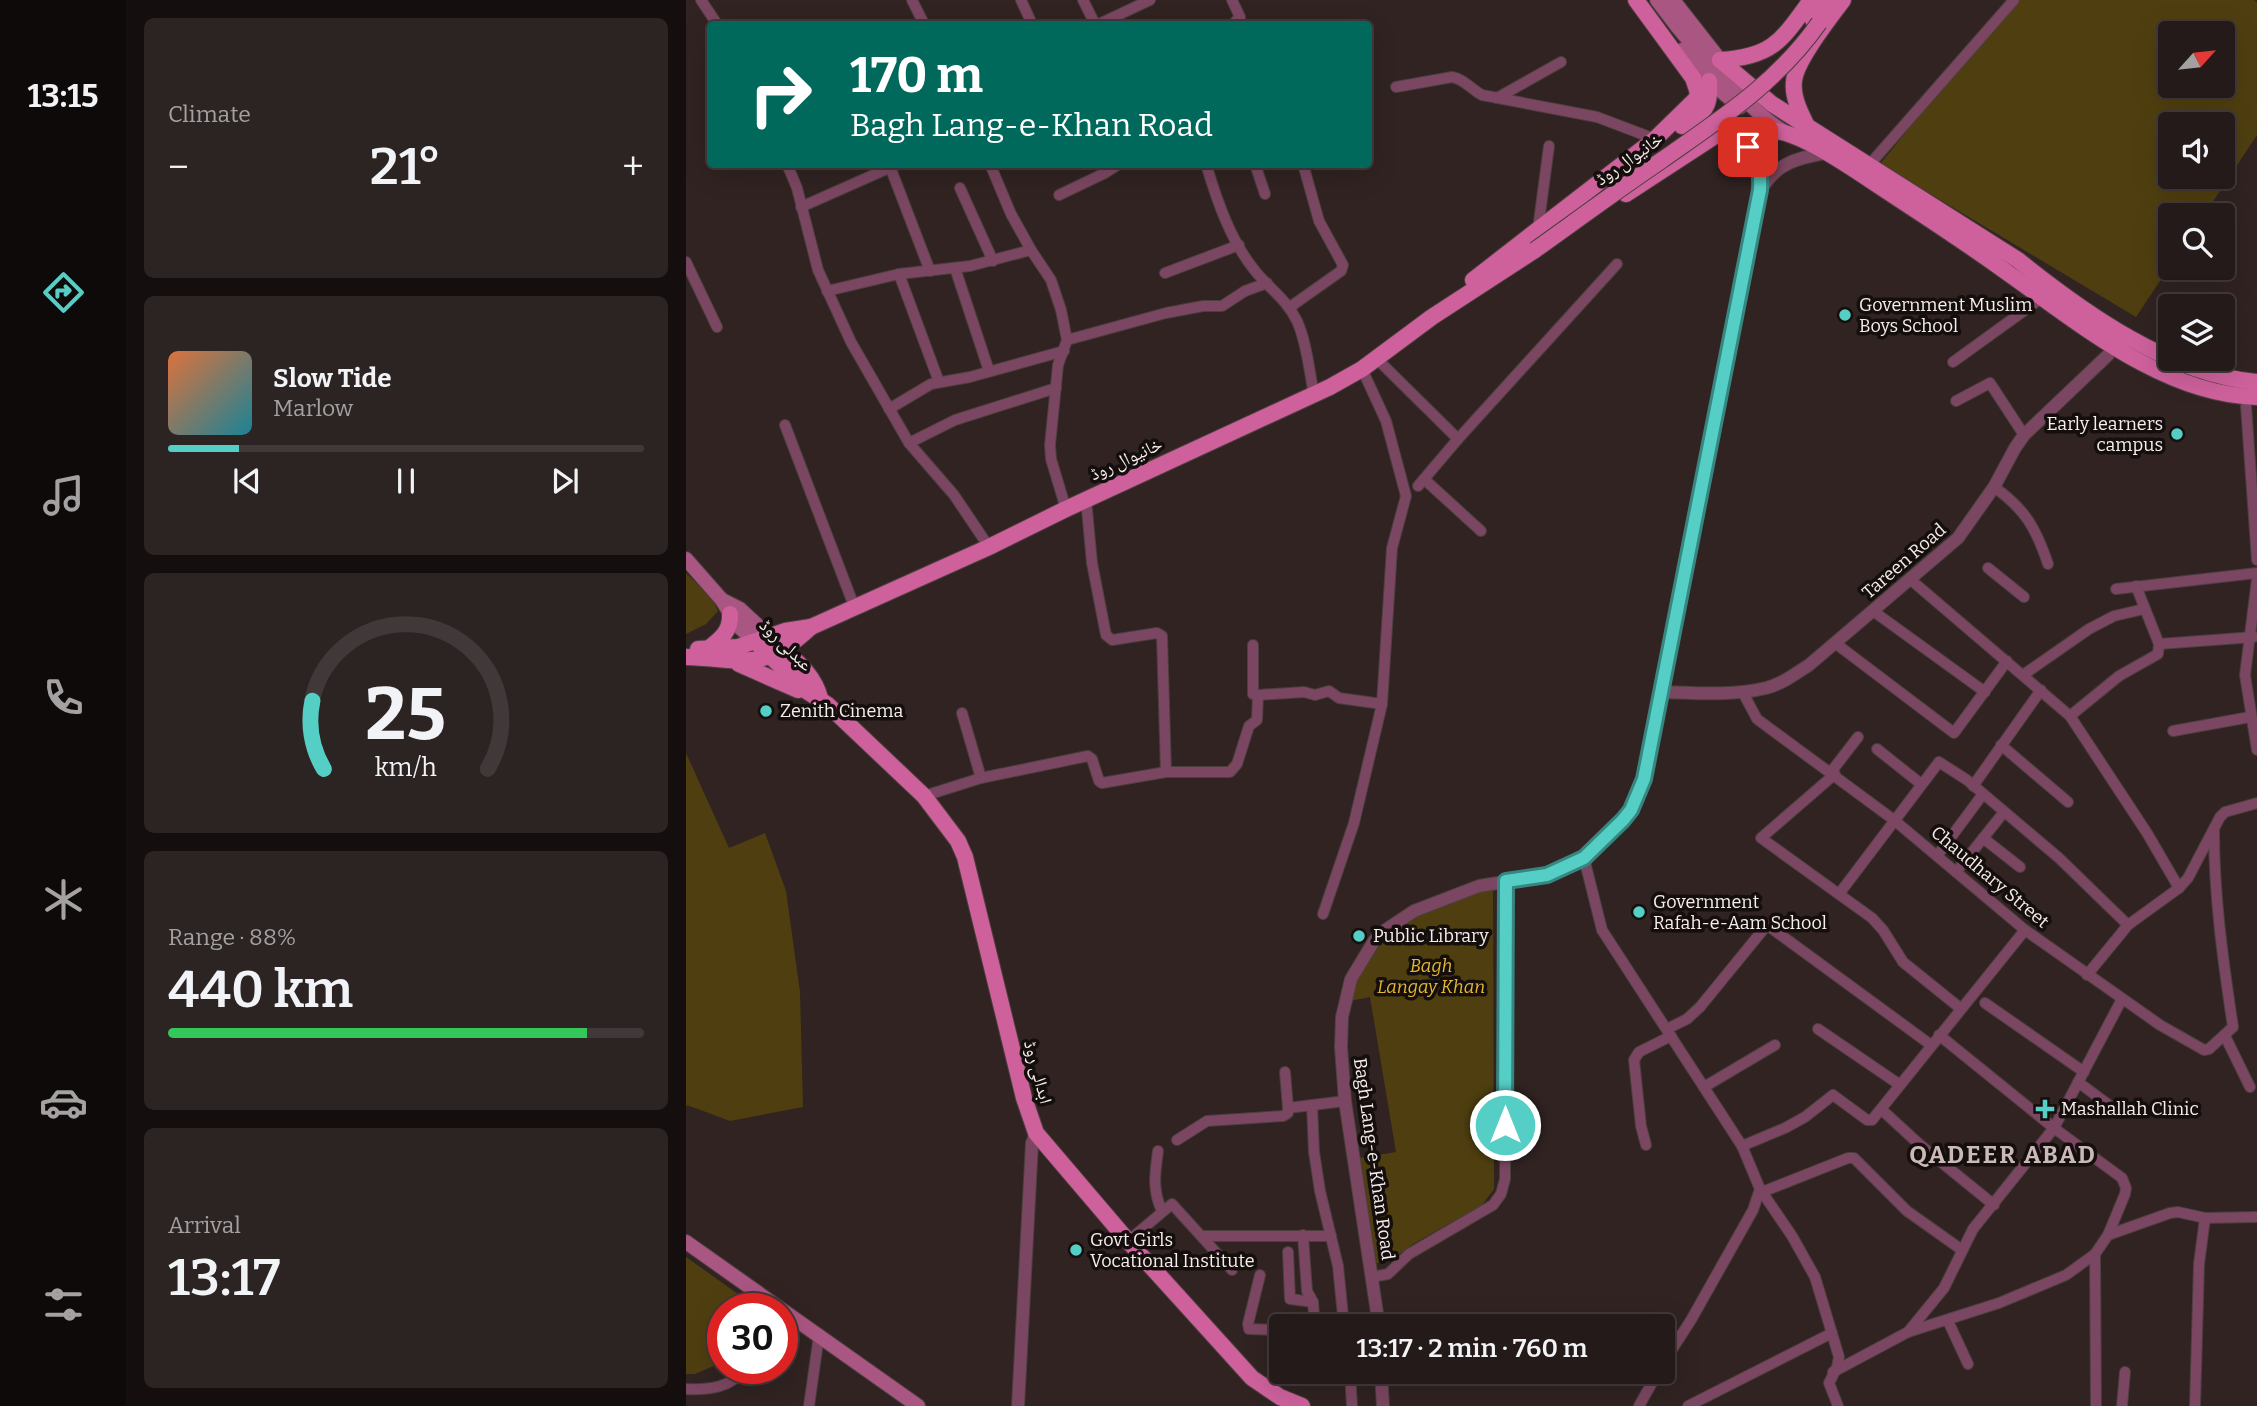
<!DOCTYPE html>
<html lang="en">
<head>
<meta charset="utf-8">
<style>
  :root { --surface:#241a1a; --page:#2c2323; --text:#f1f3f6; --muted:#a3a1a2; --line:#413839; --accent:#55cec5 }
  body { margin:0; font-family:Bitter,"Noto Naskh Arabic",serif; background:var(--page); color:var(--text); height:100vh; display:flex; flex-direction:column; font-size:26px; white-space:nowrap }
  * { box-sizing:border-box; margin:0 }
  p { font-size:23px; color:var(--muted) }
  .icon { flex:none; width:38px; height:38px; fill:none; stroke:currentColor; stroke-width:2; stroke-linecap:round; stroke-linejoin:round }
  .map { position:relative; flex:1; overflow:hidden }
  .drawer { display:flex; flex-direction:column; gap:18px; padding:18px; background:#140e0e; width:560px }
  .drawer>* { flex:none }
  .top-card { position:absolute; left:21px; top:21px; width:665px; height:147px; border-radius:7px; box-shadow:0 7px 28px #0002,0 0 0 2px var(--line); background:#00695c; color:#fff; overflow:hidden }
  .needle { width:46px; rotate:63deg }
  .buttons { position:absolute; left:1472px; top:21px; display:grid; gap:14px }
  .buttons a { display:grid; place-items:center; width:77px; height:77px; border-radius:7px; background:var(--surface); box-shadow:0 7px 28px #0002,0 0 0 2px var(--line); font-size:35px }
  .speed { position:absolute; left:21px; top:1293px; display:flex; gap:14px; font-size:35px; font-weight:700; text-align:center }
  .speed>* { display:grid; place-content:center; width:91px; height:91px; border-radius:50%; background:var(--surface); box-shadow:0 7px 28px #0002,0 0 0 2px var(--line); line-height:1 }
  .speed .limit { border:10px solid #d22; background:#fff; color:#111 }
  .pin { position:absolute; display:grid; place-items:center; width:60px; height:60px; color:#fff; margin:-30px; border-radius:14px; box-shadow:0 4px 10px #0006 }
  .me { position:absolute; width:77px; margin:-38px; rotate:0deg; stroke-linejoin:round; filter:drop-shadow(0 0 5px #0008) }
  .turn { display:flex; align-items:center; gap:24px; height:147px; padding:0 28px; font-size:32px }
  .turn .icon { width:91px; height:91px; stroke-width:2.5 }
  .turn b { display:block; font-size:49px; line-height:60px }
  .big { font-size:52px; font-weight:600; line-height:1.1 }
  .drawer .card { flex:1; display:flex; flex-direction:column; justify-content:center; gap:10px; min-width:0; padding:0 24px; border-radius:10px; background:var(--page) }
  .drawer .dial { align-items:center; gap:0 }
  .dial svg { height:182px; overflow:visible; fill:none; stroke:var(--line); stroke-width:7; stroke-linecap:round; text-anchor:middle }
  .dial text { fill:var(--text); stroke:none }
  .song { display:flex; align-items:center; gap:21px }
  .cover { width:84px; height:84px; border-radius:10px; background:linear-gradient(135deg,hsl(20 70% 55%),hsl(190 70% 35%)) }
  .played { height:7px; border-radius:4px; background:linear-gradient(90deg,var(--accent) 15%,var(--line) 15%) }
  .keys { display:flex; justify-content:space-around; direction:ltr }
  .heat { display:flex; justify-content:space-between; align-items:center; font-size:38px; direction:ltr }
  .charge { height:10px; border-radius:5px; background:linear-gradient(90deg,#34c759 88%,var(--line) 0) }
  .trip { position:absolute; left:583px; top:1314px; width:406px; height:70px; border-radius:7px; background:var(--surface); box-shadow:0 7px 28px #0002,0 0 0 2px var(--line); font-weight:600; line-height:70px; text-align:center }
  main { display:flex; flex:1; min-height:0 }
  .menu { display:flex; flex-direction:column; width:126px; justify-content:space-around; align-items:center; background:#0e0a0a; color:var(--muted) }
  .menu .icon { width:49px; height:49px }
  .menu .selected { color:var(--accent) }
  .menu b { font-size:32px; color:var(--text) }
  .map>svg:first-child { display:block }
</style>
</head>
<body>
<main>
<nav class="menu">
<b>13:15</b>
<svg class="icon selected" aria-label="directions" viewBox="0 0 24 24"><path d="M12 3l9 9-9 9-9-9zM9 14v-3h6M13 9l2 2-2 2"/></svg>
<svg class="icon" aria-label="music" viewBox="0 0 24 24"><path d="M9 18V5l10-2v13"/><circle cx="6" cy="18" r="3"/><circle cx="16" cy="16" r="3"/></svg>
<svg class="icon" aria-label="phone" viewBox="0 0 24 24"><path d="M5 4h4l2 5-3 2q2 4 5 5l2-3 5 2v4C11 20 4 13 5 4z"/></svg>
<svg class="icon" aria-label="climate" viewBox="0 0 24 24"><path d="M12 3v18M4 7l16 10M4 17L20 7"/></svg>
<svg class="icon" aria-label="car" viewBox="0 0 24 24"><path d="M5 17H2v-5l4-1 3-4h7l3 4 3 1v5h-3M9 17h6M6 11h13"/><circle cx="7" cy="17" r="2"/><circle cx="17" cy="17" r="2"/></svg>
<svg class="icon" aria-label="filters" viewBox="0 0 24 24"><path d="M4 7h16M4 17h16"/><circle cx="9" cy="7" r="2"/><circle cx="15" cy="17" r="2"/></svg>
</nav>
<section class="drawer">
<div class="card"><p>Climate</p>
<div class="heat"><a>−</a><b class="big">21°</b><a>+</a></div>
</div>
<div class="card">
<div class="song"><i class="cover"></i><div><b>Slow Tide</b><p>Marlow</p></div></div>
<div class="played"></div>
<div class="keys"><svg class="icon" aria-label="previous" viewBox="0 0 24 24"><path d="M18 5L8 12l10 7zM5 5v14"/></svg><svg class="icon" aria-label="pause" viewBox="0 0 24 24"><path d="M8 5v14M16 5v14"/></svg><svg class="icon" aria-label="next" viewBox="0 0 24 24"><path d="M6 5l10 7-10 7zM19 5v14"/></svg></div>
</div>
<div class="card dial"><svg viewBox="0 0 100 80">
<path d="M14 69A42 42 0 1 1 86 69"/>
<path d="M14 69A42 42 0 0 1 9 39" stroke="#55cec5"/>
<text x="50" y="56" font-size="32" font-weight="700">25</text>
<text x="50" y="72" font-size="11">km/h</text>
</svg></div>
<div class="card"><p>Range · 88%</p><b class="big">440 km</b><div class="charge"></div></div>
<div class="card"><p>Arrival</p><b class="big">13:17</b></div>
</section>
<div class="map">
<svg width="1571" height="1406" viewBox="0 0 1571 1406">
  <rect width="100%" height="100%" fill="#302322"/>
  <g fill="#4f3f10" fill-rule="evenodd">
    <path d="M1328,0H1568L1571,2V135L1518,215H1484V266L1450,317L1194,164ZM1484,33H1536V86H1484ZM1484,124H1536V177H1484Z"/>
    <polygon points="0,573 26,598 32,611 20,624 0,634"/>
    <polygon points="0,753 43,848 79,833 100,891 114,992 117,1107 44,1121 1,1105 0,1108"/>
    <polygon points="807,883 808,1189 796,1205 727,1244 704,1261 684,1264 668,1159 710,1152 684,997 659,1002 698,931"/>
    <polygon points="0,1257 73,1309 37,1309 37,1362 9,1374 0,1374"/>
  </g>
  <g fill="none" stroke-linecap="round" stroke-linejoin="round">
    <defs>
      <g id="minor">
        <polyline points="15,0 31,24"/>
        <polyline points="226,0 238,24"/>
        <polyline points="335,0 346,24"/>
        <polyline points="397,0 409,24"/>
        <polyline points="546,0 554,17 547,24"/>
        <polyline points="413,24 464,0"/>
        <path d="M710,87L766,77C778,79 785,89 796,95L911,117L969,139"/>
        <polyline points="811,98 875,62"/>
        <polyline points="101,164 111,188 132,270 165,342 223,443 268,495 303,547"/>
        <polyline points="203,164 244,271"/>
        <polyline points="304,164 325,214 345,250 365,280 375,310 381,340 372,365 364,445 365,459 380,509"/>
        <path d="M520,164C531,201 545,242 570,272C584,289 601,300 611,321C621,343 623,371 628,394"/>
        <polyline points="569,164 579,194"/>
        <polyline points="1184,164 1328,0"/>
        <polyline points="274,188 307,261"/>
        <polyline points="373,195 419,173 433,164"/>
        <polyline points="115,207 212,164"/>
        <polyline points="852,229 863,146"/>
        <polyline points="0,262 31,327"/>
        <polyline points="269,268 303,371"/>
        <polyline points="479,273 553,245"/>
        <polyline points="213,274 253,382"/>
        <polyline points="141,291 213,274 284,266 345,250"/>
        <polyline points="604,307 655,271 657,265 633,221 617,164"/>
        <polyline points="381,340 480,313 517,306 536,306 559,291 581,283"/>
        <polyline points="691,359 772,439"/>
        <polyline points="1267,362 1357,297"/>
        <polyline points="1270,401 1304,383 1338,435"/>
        <polyline points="1560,406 1571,560"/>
        <polyline points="203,409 245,384 284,377 378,351"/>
        <polyline points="99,425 168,606"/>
        <polyline points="223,443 269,420 370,388"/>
        <polyline points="738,479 795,531"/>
        <polyline points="732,486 772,439 931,264"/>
        <path d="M1308,487C1339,509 1350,528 1362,564"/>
        <polyline points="400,499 406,563 420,635 426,640 471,633 476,636 480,772"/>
        <polyline points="1302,568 1338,597"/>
        <polyline points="1571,579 1559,675 1571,750"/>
        <polyline points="1225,580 1384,716 1461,833 1493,888"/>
        <polyline points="1430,589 1571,573"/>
        <polyline points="1187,611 1299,692"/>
        <polyline points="1149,643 1268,733 1321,661"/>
        <polyline points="1473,644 1568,637"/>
        <polyline points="1337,675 1403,629 1428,616 1458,609"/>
        <path d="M1056,691L1071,719L1208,820L1339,930L1474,1025L1518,1050L1523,1049L1547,1027C1537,961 1528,896 1528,830"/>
        <polyline points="572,695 618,692 629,695 643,691 653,698 696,704"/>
        <polyline points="276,713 295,778"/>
        <polyline points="1384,716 1433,676 1472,654 1473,644 1450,586"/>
        <polyline points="1487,731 1564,717"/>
        <polyline points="1315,745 1382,802"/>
        <polyline points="1191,749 1235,784"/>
        <polyline points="1145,772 1172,737"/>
        <polyline points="1149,774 1075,838 1186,918 1197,930 1217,962 1274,1008"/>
        <polyline points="1287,786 1355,690"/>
        <polyline points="238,796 295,778 402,756 406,759 413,781 416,783 480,772 544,772 551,764 563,726 571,720 572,695 567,694 567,645"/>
        <polyline points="1297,838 1334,867"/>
        <polyline points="1251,856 1297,794"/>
        <polyline points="898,858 916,930 1056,1146 1074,1189 1067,1210 1005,1320 976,1365"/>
        <polyline points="1270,872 1318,812"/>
        <polyline points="1153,894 1253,762 1281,780 1373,858 1442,925"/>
        <polyline points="637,914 668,823 696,704 706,548 720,496 700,421 676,369"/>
        <polyline points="1401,975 1442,925 1493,888 1502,878 1534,817 1539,812 1571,803"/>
        <polyline points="1299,1003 1398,1072"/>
        <polyline points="981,1029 1001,1019 1014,1007 1081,925 1245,1045"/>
        <polyline points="1132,1029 1214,1085"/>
        <polyline points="1253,1035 1368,1128 1436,1178 1440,1188 1439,1194 1422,1235"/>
        <polyline points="1539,1036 1564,1087"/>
        <polyline points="1392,1082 1431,1111"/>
        <polyline points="1018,1087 1089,1045"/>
        <polyline points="626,1105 628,1152 634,1191 652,1266 658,1326"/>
        <polyline points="602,1108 659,1101"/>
        <polyline points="1196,1110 1233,1144 1308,1205"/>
        <polyline points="491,1140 521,1121 597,1116 602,1113 602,1108 599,1072"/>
        <polyline points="960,1145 955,1126 948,1060 953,1052 985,1036"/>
        <polyline points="1056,1146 1099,1128 1119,1117 1147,1095 1181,1120 1186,1120 1339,930"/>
        <path d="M472,1151C469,1173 466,1190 476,1211"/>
        <polyline points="1074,1189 1106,1236 1129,1277 1153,1357 1151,1367 1143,1383 1152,1406"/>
        <polyline points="1076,1192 1162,1158 1168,1158 1221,1211 1276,1250"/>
        <polyline points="617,1235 621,1291 627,1302 629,1326"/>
        <polyline points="517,1236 645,1236"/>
        <polyline points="442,1241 486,1204 546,1270"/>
        <polyline points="602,1252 604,1299 627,1302"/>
        <polyline points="1409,1254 1410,1406"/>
        <polyline points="574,1275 562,1324 563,1329 595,1330"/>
        <polyline points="686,1277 702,1274 723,1254 807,1205 815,1194 819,1179 820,881"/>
        <polyline points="1262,1321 1282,1364"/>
        <polyline points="1222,1332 1258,1288 1287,1229 1368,1128 1436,999"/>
        <polyline points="664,1372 666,1406"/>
        <polyline points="1147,1372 1222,1332 1313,1303 1380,1275 1409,1254 1422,1235 1484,1213 1492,1212 1519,1218 1571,1217"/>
        <path d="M0,1389C22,1390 46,1388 59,1368"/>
        <polyline points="123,1406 133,1335"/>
        <polyline points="953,1406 972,1372"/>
        <polyline points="1002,1406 1146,1333"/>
        <polyline points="1436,1406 1439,1372"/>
        <polyline points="1509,1406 1513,1264 1519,1218"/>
      </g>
      <g id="tertiary">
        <path d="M1076,188C1091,163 1112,158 1139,153"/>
        <path d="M976,692C1009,693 1047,696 1080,688C1096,684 1109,674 1123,665L1272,538L1308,487L1329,448L1338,435L1422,355"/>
        <path d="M693,1326L659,1101L655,1047L656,1017L665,979L688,941L698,931L728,911L793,886L861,875L898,858L914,844L945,809L958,779L1074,190C1077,156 1064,143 1032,134"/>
        <polyline points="695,1372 697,1406"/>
        <polyline points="332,1406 346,1143 350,1133"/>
      </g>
      <g id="secondary">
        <path d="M971,0C997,36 1026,69 1059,100C1071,111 1082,123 1097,131"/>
        <polyline points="987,0 1034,60"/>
        <polyline points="996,50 1023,81 1054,107"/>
        <polyline points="0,559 36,600 51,625 70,642"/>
        <polyline points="36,600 54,609 84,637"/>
        <polyline points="0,1242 232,1406"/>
      </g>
      <g id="primary">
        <polyline points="1127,20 1141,0"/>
        <path d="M1034,60L1086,104L1332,260C1398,313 1485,375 1571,382"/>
        <path d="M1034,60C1087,57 1096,40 1125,0"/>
        <path d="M1120,124C1114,112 1106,96 1108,81C1110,60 1144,18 1157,0"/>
        <path d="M996,126C1019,112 1025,108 1023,81"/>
        <path d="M940,194L1032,134C1053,127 1073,126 1095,132C1123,138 1171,171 1196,188C1237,215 1279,242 1319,271C1393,323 1478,395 1571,397"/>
        <polyline points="787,280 969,139 1010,99 1012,93 1007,78 950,0"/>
        <polyline points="70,642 119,690 142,705 238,796 272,841 279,857 338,1098 350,1133 442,1241 566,1378 594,1397 616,1406"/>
        <path d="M91,644C109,660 128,674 134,698"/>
        <polyline points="12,649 52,647 99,631 125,627"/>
        <path d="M22,649C35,639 45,631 44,614"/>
        <path d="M0,657C59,659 76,673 125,627L303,547L380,509L644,387L676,369L746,317L849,250"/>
        <polyline points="53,664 112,690"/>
      </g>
    </defs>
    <use href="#minor" stroke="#4c3f3e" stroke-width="12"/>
    <use href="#tertiary" stroke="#4c3f3e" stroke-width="14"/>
    <use href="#secondary" stroke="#4c3f3e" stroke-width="16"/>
    <use href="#primary" stroke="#4c3f3e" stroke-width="18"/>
    <use href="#minor" stroke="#7b4661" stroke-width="10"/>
    <use href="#tertiary" stroke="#7b4661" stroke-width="12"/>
    <use href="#secondary" stroke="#aa5682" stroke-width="14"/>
    <use href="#primary" stroke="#ce619c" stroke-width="16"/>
    <defs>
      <path id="primary-bridge" d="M849,250C891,220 933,189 976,160C1034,119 1091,83 1133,23"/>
    </defs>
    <use href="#primary-bridge" stroke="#4c3f3e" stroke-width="18" stroke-linecap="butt"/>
    <use href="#primary-bridge" stroke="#ce619c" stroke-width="16"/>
  </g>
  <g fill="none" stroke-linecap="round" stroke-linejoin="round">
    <defs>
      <path id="route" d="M819,1125L820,881L861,875L898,858L937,820L945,810L958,779L1074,190C1075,172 1073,161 1062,147"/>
    </defs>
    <use href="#route" stroke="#378680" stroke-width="18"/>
    <use href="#route" stroke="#55cec5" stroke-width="12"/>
  </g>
  <g fill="#55cec5" stroke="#140e0d" stroke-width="2.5">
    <circle cx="1159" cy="315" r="7"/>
    <circle cx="1491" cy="434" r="7"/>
    <circle cx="80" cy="711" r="7"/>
    <circle cx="953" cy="912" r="7"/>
    <circle cx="673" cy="936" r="7"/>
    <path d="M1355.5 1098.5h7v7h7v7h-7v7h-7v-7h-7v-7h7z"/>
    <circle cx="390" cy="1250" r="7"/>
  </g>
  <g text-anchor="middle" stroke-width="7" stroke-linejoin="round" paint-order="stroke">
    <g font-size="18" fill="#f6edec" stroke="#140e0d">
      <text transform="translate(943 159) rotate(-35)" y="6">خانیوال روڈ</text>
      <text transform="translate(440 459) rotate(-25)" y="6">خانیوال روڈ</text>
      <text transform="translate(1218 561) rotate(-41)" y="6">Tareen Road</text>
      <text transform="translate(100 645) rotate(44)" y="6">عبدلی روڈ</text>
      <text transform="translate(1304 877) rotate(40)" y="6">Chaudhary Street</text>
      <text transform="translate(352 1072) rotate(75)" y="6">ابدالی روڈ</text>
      <text transform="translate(688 1159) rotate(82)" y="6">Bagh Lang-e-Khan Road</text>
    </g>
    <g font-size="18" fill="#f6edec" stroke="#140e0d" text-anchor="start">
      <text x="1173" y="311">Government Muslim<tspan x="1173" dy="21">Boys School</tspan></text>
      <text x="1477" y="430" text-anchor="end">Early learners<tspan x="1477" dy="21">campus</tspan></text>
      <text x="94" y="717">Zenith Cinema</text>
      <text x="967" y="908">Government<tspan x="967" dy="21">Rafah-e-Aam School</tspan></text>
      <text x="687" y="942">Public Library</text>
      <text x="1375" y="1115">Mashallah Clinic</text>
      <text x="404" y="1246">Govt Girls<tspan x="404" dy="21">Vocational Institute</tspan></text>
    </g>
    <g font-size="18" font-style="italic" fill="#e6b832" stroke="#140e0d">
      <text x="745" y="972">Bagh<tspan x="745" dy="21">Langay Khan</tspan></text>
    </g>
    <g font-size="24" font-weight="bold" letter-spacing="2" fill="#cbb9b8" stroke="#140e0d">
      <text x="1317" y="1163">QADEER ABAD</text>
    </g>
  </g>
</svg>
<div class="buttons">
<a><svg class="needle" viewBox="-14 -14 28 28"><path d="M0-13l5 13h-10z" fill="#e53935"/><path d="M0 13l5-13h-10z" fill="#a3a1a2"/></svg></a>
<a><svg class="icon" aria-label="sound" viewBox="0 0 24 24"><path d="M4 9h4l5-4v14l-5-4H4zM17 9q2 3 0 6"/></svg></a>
<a><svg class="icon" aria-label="search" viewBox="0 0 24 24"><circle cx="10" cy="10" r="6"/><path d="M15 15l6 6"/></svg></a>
<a><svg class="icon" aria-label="layers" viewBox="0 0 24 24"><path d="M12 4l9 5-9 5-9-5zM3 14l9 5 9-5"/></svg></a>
</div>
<div class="speed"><div class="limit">30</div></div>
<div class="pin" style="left:1062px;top:147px;background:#d93025"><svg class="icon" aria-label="arrive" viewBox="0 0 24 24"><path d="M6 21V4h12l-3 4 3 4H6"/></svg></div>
<svg class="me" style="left:819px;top:1125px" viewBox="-20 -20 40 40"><circle r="17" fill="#55cec5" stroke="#fff" stroke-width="3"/><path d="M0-11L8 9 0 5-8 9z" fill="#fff"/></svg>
<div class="trip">13:17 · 2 min · 760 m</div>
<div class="top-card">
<div class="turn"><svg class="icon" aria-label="right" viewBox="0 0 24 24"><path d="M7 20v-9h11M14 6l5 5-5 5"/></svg><div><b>170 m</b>Bagh Lang-e-Khan Road</div></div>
</div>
</div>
</main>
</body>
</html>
